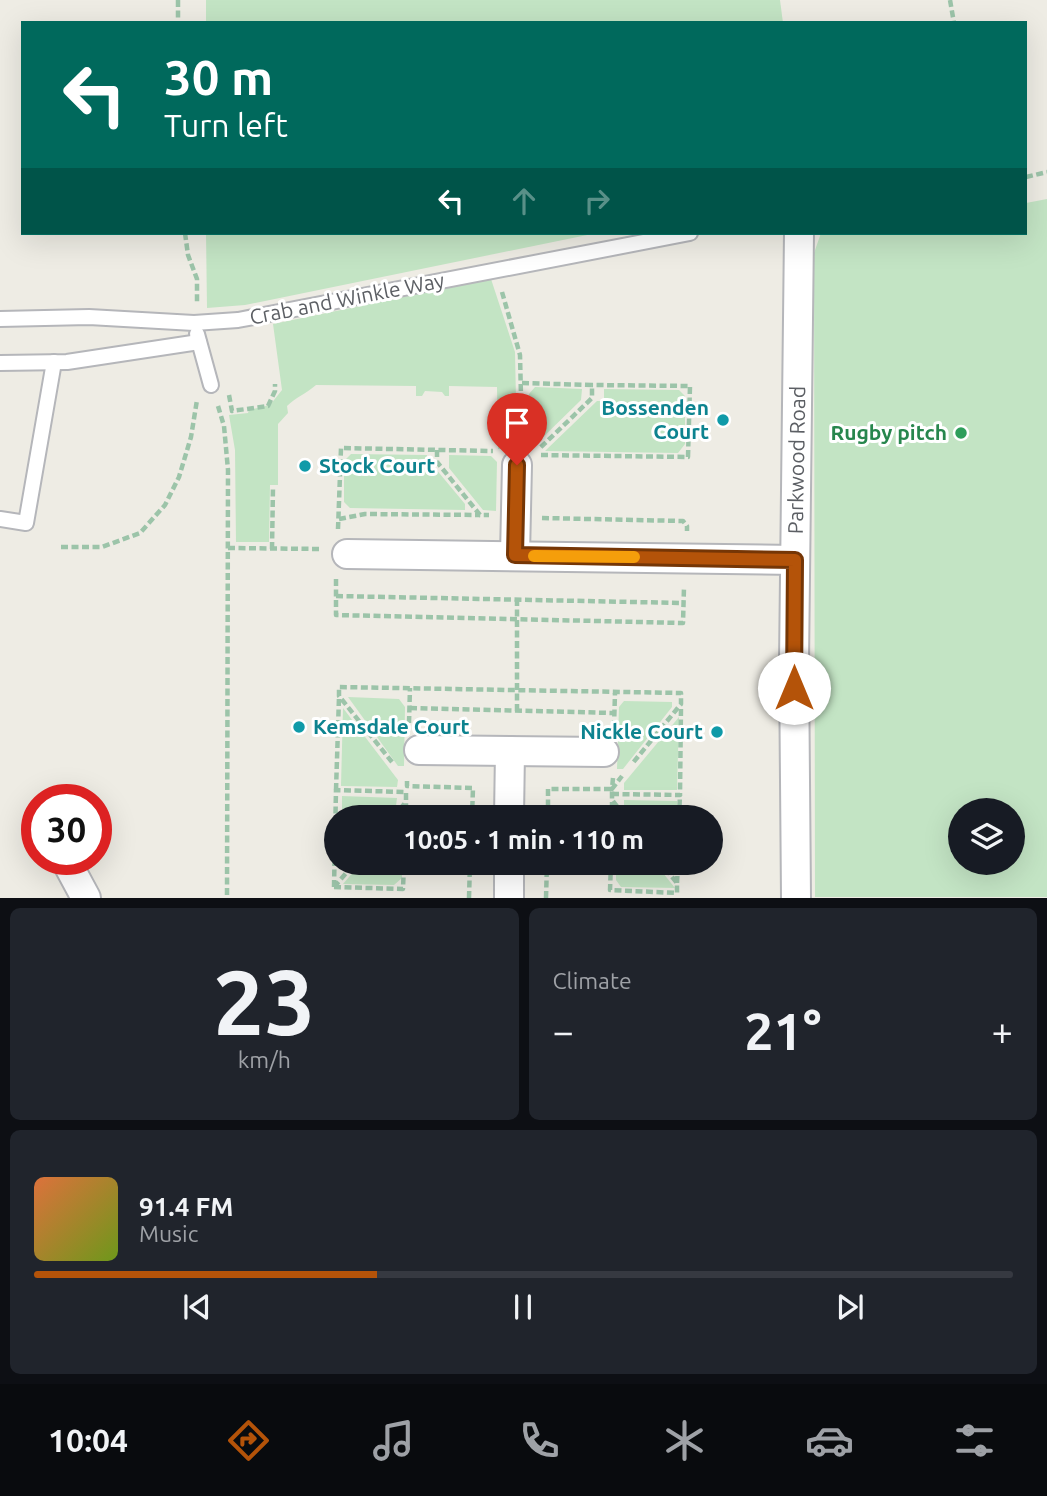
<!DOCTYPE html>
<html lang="en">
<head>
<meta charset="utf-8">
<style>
  :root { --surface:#171b24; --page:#20242c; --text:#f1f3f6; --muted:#9ea1a6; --line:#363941; --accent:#b45309 }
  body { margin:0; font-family:Ubuntu,sans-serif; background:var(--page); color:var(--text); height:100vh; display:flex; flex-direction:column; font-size:26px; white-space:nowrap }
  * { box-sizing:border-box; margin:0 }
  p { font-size:23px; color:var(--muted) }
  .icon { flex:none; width:38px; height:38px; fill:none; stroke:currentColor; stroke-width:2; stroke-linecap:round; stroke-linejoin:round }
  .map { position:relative; height:898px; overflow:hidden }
  .panel { display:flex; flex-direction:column; gap:10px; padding:10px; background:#0d0f14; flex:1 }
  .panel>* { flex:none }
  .guide { position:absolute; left:21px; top:21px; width:1006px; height:214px; border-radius:0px; box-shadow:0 7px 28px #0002; background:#00695c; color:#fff; overflow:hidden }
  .controls { position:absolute; left:948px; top:798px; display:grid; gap:14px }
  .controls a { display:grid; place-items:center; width:77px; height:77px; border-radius:50%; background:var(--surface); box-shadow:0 7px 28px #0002; font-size:35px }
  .speed { position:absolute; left:21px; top:784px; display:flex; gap:14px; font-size:35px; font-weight:700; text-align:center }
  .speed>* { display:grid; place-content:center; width:91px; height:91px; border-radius:50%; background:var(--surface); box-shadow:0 7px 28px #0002; line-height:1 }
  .speed .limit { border:10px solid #d22; background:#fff; color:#111 }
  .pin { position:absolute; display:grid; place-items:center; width:60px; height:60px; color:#fff; margin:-72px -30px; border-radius:50% 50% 50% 0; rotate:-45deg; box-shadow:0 0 7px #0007 }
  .pin .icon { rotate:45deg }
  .me { position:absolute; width:77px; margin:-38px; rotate:0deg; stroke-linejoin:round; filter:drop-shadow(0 0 5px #0008) }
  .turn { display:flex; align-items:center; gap:24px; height:147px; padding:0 28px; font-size:32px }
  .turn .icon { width:91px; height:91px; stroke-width:2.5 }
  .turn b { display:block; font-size:49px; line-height:60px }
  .lanes { display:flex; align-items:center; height:66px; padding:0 28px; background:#0003; justify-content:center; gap:35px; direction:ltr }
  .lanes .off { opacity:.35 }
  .big { font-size:52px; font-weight:700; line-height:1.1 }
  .panel .tile { flex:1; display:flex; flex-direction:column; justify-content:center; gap:10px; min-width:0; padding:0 24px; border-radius:10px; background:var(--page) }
  .panel .dial { align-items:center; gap:0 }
  .dial b { font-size:91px; line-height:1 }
  .song { display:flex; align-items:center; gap:21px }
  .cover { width:84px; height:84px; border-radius:10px; background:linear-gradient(135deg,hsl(20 70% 55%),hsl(80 70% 35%)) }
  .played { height:7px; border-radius:4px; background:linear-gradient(90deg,var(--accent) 35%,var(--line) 35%) }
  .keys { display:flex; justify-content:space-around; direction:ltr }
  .heat { display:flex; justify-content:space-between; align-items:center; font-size:38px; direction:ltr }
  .panel .tiles { flex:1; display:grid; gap:10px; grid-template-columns:1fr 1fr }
  .tile:last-child { grid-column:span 2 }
  .trip { position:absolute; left:324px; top:805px; width:399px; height:70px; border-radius:35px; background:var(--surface); box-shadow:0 7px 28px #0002; font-weight:700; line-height:70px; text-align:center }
  .tab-bar { display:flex; height:112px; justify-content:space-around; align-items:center; background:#090b0e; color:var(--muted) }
  .tab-bar .icon { width:49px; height:49px }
  .tab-bar .on { color:var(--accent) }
  .tab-bar b { font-size:32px; color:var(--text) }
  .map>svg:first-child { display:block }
</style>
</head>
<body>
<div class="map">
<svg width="1047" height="898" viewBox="0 0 1047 898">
  <rect width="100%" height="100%" fill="#eeece4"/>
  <g fill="#c3e4c4" fill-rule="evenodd">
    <polygon points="206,0 780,0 783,23 206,23"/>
    <path d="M1047,199V897H815L814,253L821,233H1026V203ZM961,810H1013V863H961Z"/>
    <polygon points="206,233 597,233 245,305 207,308"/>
    <path d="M491,279L515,352L517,449H498L497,387L449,386V396H445L442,392L425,391L422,396H416V386L316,385C306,394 296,397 287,406L288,413L278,424V485H270L269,542H236L235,450L229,415L248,413L249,410L270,405L282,390L273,324Z"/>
    <polygon points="535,387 582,389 581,400 534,446 529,446 529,394"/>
    <polygon points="604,389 679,390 685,396 685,444 678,453 545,451 597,401 604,401"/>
    <polygon points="351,454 427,455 428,467 435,468 465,504 465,510 350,508 344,502 344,461"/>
    <polygon points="449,455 491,456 497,462 496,511 483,510 449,468"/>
    <polygon points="348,697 399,699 405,707 404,766 398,766"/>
    <polygon points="624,701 672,702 672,707 623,769 617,769 619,707"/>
    <polygon points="343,708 398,780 397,787 341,786"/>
    <polygon points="679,717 677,790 624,790 624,783"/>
    <polygon points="342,796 397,798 396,806 387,817 342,817"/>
    <polygon points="624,800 677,801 677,817 632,817 624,807"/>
    <polygon points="361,863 402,863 402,878 394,885 343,884"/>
    <polygon points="616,863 655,863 675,888 621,887 616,880"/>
  </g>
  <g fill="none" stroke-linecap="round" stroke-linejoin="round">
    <defs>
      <g id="lane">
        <polyline points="0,319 89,317 194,323 238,320 690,233"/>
        <polyline points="197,334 211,385"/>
        <polyline points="0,363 67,362 199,342"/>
        <polyline points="0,519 26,523 54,362"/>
      </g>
      <g id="street">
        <polyline points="347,554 795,560"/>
        <polyline points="515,555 517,465"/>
        <polyline points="419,750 604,752"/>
        <polyline points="509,817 510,751"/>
        <polyline points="65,859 86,898"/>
        <polyline points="509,898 509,863"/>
        <polyline points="796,898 794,663 799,233"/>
      </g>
    </defs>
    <use href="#lane" stroke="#b5b6ba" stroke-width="18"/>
    <use href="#street" stroke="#b5b6ba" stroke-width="32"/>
    <g stroke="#9cc4a9" stroke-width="4.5" stroke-dasharray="7 3.5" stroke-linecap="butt">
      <polyline points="178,0 178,23"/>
      <polyline points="950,0 954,23"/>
      <polyline points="1026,177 1047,172"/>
      <polyline points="185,233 188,255 197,279 197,304"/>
      <polyline points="502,292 520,355 522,438"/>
      <polyline points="522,383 592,385 592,398 540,448"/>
      <polyline points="229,395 232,411 268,406 275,391 275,384"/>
      <polyline points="218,406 224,426 228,470 227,898"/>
      <polyline points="437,450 437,462 480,515 489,515"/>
      <polyline points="541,455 688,457 690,386 592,385"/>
      <polyline points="542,518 683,521 687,526 687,531"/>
      <polyline points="339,519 365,514 480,515"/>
      <polyline points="338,529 341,448 493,451"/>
      <polyline points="61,547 102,547 140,533 165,505 179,477 191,437 197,400"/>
      <polyline points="228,548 321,549"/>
      <polyline points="272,549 273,487"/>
      <polyline points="336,579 336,615 683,623 684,587"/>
      <polyline points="336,596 683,603"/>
      <polyline points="410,708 614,713"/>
      <polyline points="517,711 517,600"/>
      <polyline points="409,723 410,688"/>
      <polyline points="614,727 615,693"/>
      <polyline points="392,762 339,696 339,687 681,693 681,704 632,764"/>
      <polyline points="613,778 612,789 622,776"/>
      <polyline points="407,781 407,786 473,788 472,817"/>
      <polyline points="336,790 339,697"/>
      <polyline points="612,794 680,795 681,706"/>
      <polyline points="613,801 625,817"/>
      <polyline points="393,817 406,802 406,817"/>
      <polyline points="548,817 548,789 612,789 612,817"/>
      <polyline points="679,817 680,795"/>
      <polyline points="611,863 610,890 677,893 677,883 661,863"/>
      <polyline points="677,883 678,863"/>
      <polyline points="334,887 336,790 406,792 406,802"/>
      <polyline points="334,887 403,889 404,863"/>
      <polyline points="334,887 355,863"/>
      <polyline points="469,898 470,863"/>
      <polyline points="546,898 547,863"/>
    </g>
    <use href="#lane" stroke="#fff" stroke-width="14"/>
    <use href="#street" stroke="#fff" stroke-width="28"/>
  </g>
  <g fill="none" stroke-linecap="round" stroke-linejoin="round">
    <defs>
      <polyline id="route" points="517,465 515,555 795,560 794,688"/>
    </defs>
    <use href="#route" stroke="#753606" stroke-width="18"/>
    <use href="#route" stroke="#b45309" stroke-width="12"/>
    <polyline stroke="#f59e0b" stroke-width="12" points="534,556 634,557"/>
  </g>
  <g fill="#0f9aa8" stroke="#fff" stroke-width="2.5">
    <circle cx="723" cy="420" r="7"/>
    <circle cx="305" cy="466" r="7"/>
    <circle cx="299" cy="727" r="7"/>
    <circle cx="717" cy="732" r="7"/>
  </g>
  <circle fill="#2e9e5b" stroke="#fff" stroke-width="2.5" cx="961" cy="433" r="7"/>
  <g text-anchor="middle" stroke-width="6" stroke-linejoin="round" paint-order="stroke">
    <g font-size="21" fill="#5c5f64" stroke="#fff">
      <text transform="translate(347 299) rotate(-11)" y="7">Crab and Winkle Way</text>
      <text transform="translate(797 460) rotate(-89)" y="7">Parkwood Road</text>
    </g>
    <g font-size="21" font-weight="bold" fill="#0d838f" stroke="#fff" text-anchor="end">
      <text x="709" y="415">Bossenden<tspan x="709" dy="24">Court</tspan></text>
      <text x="319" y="473" text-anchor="start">Stock Court</text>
      <text x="313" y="734" text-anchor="start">Kemsdale Court</text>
      <text x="703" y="739">Nickle Court</text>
    </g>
    <g font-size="21" font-weight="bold" fill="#27864d" stroke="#fff" text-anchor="end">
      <text x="947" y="440">Rugby pitch</text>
    </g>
  </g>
</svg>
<div class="controls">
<a><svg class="icon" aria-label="layers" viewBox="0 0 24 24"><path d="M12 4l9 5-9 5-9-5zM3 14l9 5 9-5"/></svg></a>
</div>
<div class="speed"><div class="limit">30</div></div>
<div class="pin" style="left:517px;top:465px;background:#d93025"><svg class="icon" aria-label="arrive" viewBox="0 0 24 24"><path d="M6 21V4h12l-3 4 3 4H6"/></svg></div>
<svg class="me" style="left:794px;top:688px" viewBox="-20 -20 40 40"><circle r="19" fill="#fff"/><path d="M0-13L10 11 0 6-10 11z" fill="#b45309"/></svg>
<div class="trip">10:05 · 1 min · 110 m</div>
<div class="guide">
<div class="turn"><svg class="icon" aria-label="left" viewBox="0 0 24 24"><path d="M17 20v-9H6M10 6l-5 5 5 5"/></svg><div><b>30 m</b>Turn left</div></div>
<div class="lanes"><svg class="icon" aria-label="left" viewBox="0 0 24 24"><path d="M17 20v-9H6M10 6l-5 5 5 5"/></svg><svg class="icon off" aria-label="ahead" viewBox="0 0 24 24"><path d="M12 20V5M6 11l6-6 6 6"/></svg><svg class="icon off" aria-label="right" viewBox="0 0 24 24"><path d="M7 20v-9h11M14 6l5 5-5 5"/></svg></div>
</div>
</div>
<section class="panel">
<div class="tiles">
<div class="tile dial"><b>23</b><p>km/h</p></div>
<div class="tile"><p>Climate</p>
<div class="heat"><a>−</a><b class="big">21°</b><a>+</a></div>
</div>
<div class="tile">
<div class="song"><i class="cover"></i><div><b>91.4 FM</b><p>Music</p></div></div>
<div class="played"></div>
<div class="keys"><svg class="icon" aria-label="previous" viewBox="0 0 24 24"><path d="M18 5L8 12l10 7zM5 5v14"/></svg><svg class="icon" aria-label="pause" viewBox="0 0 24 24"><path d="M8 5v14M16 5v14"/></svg><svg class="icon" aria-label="next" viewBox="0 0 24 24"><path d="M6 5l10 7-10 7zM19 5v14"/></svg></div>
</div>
</div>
</section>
<nav class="tab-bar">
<b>10:04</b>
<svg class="icon on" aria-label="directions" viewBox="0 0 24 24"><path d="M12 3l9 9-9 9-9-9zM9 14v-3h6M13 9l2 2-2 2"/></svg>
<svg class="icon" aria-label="music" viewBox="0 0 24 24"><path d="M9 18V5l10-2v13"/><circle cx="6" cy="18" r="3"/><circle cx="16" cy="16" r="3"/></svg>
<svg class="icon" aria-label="phone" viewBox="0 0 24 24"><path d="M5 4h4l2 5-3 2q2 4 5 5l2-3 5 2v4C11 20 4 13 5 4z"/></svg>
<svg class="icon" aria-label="climate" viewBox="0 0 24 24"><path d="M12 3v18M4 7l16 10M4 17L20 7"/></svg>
<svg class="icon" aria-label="car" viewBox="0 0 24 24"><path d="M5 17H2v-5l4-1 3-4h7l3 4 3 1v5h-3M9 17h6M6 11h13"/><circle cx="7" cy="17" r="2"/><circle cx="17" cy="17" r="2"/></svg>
<svg class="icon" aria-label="filters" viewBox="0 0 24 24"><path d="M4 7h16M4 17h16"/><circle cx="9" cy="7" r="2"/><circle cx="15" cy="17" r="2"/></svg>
</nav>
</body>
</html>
